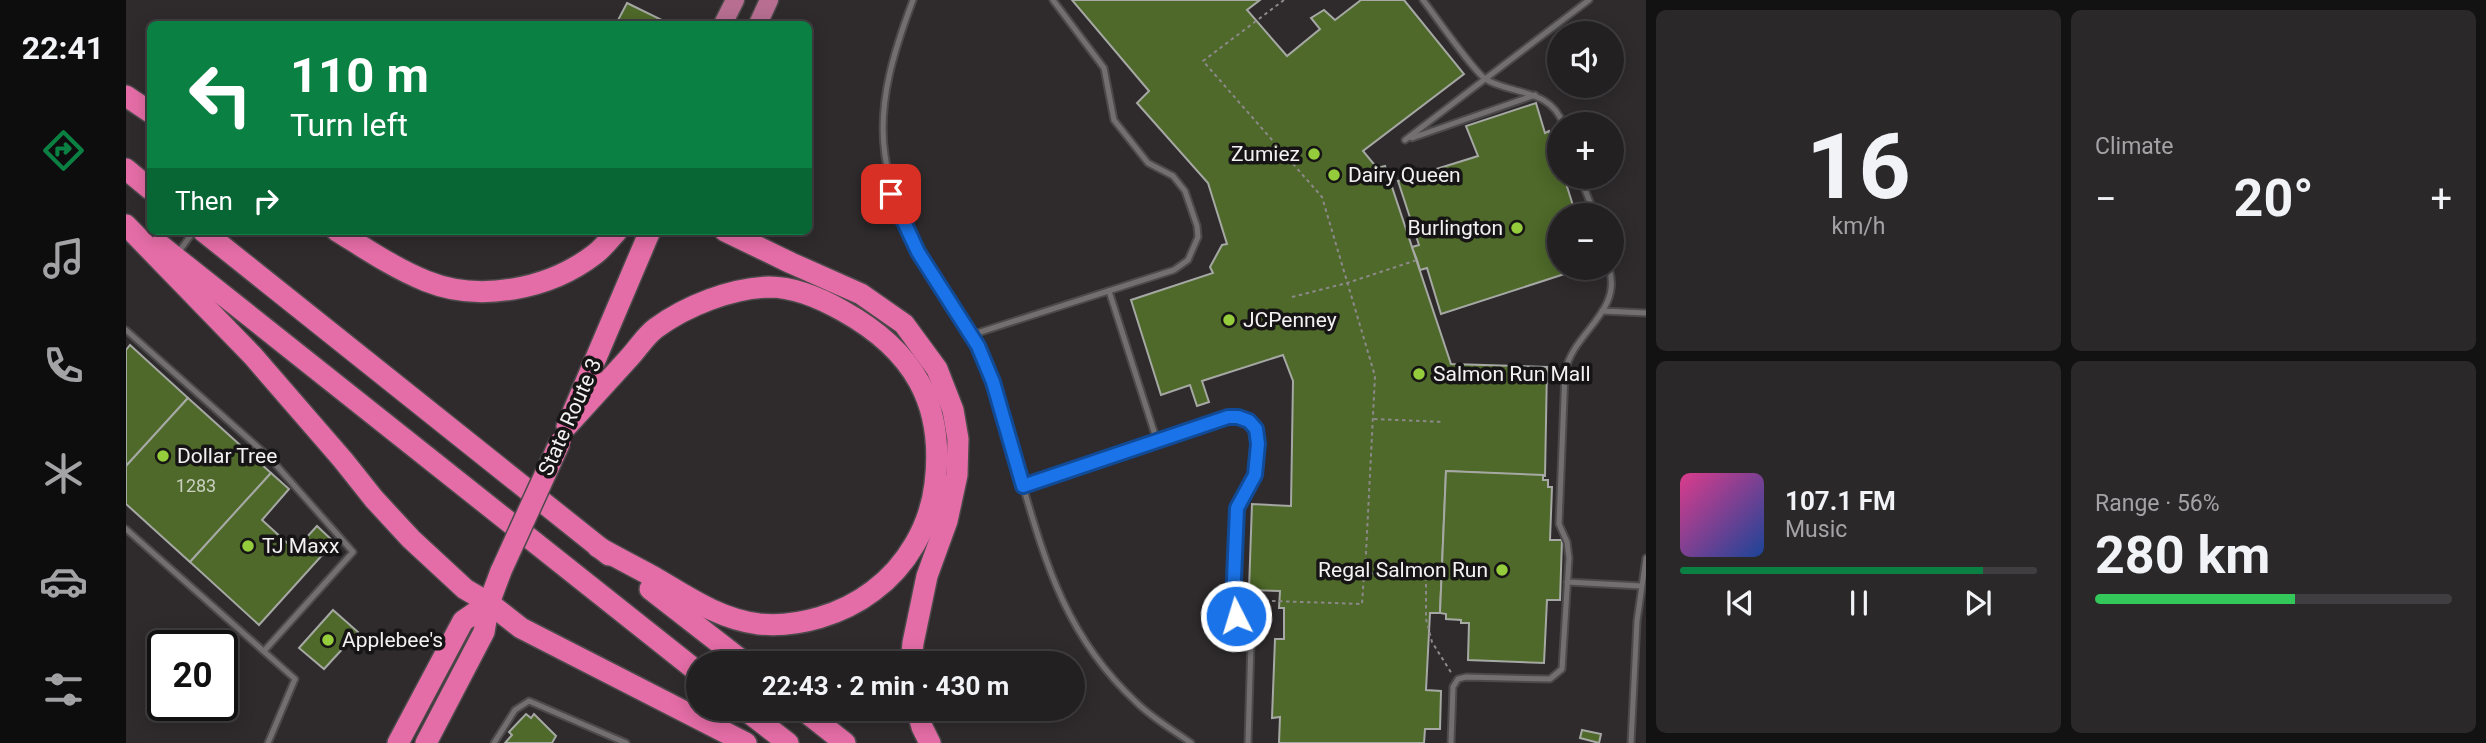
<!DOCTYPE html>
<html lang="en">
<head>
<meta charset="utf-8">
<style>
  :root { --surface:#232022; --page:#2b282a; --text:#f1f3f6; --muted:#a3a3a5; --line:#403e40; --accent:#0b8043 }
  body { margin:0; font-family:Roboto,sans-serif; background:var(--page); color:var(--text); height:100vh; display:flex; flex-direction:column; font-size:26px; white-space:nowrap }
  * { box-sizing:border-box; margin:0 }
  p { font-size:23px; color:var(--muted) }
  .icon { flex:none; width:38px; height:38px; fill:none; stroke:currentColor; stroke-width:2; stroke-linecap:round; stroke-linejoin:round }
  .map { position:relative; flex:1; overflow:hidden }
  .panel { display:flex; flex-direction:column; gap:10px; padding:10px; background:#131213; width:840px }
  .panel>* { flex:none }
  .banner { position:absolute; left:21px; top:21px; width:665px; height:214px; border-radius:10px; box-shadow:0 4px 18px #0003,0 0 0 2px var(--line); background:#0b8043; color:#fff; overflow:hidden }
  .buttons { position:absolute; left:1421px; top:21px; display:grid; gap:14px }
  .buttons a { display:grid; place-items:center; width:77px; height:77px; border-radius:50%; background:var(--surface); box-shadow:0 4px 18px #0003,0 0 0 2px var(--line); font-size:35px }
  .speed { position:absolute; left:21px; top:630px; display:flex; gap:14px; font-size:35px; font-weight:700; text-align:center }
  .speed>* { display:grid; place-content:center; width:91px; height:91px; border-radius:50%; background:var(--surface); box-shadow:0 4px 18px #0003,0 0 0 2px var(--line); line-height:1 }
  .speed .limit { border:4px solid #111; border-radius:10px; background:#fff; color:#111 }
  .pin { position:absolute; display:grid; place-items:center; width:60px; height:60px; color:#fff; margin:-30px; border-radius:14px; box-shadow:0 4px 10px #0006 }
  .me { position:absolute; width:77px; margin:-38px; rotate:355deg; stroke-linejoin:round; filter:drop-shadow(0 0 5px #0008) }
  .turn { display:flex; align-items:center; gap:24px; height:147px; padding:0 28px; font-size:32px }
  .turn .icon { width:91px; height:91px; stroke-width:2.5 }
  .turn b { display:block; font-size:49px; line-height:60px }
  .then { display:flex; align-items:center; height:66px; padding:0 28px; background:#0003; gap:14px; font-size:26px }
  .big { font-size:52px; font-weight:700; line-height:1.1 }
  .panel .tile { flex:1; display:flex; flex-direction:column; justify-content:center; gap:10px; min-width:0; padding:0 24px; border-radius:10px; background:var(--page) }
  .panel .dial { align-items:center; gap:0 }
  .dial b { font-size:91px; line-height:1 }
  .song { display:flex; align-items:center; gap:21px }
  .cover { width:84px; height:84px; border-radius:10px; background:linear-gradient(135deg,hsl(330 70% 55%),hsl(220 70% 35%)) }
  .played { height:7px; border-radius:4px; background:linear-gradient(90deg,var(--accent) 85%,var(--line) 85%) }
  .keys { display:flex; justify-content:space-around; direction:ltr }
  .heat { display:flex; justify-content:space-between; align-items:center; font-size:38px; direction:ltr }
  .charge { height:10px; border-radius:5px; background:linear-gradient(90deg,#34c759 56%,var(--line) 0) }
  .panel .tiles { flex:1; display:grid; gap:10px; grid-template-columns:repeat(2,1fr) }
  .trip { position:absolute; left:560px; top:651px; width:399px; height:70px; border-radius:35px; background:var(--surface); box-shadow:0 4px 18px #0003,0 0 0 2px var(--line); font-weight:700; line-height:70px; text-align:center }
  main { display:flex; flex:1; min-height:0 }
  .tabs { display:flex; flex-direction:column; width:126px; justify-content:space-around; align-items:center; background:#0e0d0e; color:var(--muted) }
  .tabs .icon { width:49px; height:49px }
  .tabs .on { color:var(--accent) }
  .tabs b { font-size:32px; color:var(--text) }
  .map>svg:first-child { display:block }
</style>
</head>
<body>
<main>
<nav class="tabs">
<b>22:41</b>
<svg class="icon on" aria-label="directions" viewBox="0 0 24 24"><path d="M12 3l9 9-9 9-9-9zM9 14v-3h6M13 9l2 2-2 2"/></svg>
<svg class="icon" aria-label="music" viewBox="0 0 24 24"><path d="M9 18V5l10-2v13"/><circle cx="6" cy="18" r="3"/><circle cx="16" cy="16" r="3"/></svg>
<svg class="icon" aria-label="phone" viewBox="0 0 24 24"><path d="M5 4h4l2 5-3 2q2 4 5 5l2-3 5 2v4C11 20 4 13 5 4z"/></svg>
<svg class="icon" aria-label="climate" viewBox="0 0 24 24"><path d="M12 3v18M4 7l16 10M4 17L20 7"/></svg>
<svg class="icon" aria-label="car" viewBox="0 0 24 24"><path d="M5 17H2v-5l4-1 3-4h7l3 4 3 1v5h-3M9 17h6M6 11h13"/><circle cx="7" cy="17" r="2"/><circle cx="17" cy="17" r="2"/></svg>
<svg class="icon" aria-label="filters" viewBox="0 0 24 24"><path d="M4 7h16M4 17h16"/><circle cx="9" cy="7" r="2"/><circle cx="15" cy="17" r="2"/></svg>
</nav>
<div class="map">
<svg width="1520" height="743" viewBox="0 0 1520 743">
  <rect width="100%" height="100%" fill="#2f2b2d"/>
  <g fill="#4e6929" stroke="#a6a8a4" stroke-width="2">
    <polygon points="946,0 1134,0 1121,10 1161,56 1194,29 1185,18 1198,10 1209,20 1235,0 1278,0 1338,74 1237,151 1251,168 1259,166 1325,364 1421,367 1419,476 1320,471 1314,613 1304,613 1300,690 1315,691 1314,729 1299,729 1298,743 1153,743 1154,717 1146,718 1149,639 1158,639 1158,608 1153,608 1154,591 1123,590 1126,504 1165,506 1167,381 1157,355 1076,381 1083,402 1071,406 1064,385 1035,395 1005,300 1087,273 1084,267 1096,245 1101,244 1082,183 1011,103 1023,91"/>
    <polygon points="501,3 536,20 533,24 490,24"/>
    <polygon points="1410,103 1419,133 1423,131 1433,162 1433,177 1438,177 1450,215 1433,215 1433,268 1457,268 1315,314 1301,268 1294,270 1291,260 1286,247 1293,245 1272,181 1352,156 1340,126"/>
    <polygon points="4,345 62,398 0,466 0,350"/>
    <polygon points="62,398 145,473 64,562 0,504 0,466"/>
    <polygon points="1320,471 1417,475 1417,480 1422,480 1422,487 1426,487 1424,540 1436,540 1434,600 1421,600 1418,663 1342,660 1343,623 1335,623 1335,620 1320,619 1320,614 1314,613"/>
    <polygon points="145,473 163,489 136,520 169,550 191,526 208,542 133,625 64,562"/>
    <polygon points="207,610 232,632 198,669 173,648"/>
    <polygon points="400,714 405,718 408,714 430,736 426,743 379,743 386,735 383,732"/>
    <polygon points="1456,730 1475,734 1473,743 1454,738"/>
  </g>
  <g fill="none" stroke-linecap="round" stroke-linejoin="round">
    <defs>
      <g id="lane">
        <path d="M787,0C769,48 751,102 759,155C767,217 792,252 825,303C834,318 845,333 853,348C870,384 879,421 889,459C917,553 935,632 1010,702C1026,718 1047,730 1065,743"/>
        <path d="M1297,0C1308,14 1350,75 1361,80C1388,95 1425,89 1437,124"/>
        <polyline points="1286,138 1409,95"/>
        <polyline points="1279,140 1463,0"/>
        <polyline points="1454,177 1469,215"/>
        <polyline points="51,254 68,231"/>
        <polyline points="983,291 1031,441"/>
        <polyline points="1476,311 1520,313"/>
        <polyline points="0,330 143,457 227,552 138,651"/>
        <polyline points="845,335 1048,270 1062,260 1072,237 1071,226 1059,191 1047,176 1022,163 988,120 978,68 927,0"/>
        <path d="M897,486L1102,417L1119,418L1123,421L1130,429L1132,444L1129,475L1111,507L1107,603C1108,618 1122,627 1125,642L1122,743"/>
        <polyline points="0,529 169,679 142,743"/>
        <polyline points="1441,582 1515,586"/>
        <polyline points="368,743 389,710 403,701 500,743"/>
        <path d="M1325,743L1327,687L1332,679L1340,677L1424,679L1436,669L1443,558L1441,542L1433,524L1439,372C1447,332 1497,312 1483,268"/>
        <polyline points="1505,743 1511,621 1520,558"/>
      </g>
      <g id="primary">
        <polyline points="597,24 609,0"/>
        <polyline points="632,24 643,0"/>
      </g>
      <g id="highway">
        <polyline points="0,96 24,112"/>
        <polyline points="0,169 24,189"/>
        <polyline points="0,225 127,356 217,460 248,499 285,539 339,589 363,603 395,628 620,743"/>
        <polyline points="77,231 483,555"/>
        <path d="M211,231C240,249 268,268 300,281C354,303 424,289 469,254C477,248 484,239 491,231"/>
        <polyline points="599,231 665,263 735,294 778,324 811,369 827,410 832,439 831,475 821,521 801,576 787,643 785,663"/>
        <polyline points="34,245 572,672"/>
        <polyline points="447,412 524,231"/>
        <path d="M441,426C461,404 481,382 502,359C511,350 519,336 530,328C560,306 605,288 643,287C668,287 696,299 717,311C787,350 819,403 809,484C804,526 781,566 747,591C717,614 672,628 633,624C593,619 562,597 528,577C509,567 490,557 472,547"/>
        <polyline points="524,589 619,663"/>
        <polyline points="618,709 662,743"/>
        <polyline points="676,709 719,743"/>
        <polyline points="791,709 796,727 804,743"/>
        <polyline points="272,743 337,621 363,603"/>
        <polyline points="300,743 358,632 363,603 375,571"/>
      </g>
    </defs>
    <use href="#lane" stroke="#4c494a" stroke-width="9"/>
    <use href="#primary" stroke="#4c494a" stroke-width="21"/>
    <use href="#highway" stroke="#4c494a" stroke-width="24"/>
    <g stroke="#8d898b" stroke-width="2" stroke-dasharray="3.5 3.5" stroke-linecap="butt">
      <polyline points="1158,0 1077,61 1196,197 1249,376 1239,573 1300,576 1300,619 1306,642 1326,674"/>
      <polyline points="1166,297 1221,283 1291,260"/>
      <polyline points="1248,419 1318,422"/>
      <polyline points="1118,600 1236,604 1238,574"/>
    </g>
    <use href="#lane" stroke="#736f70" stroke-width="5"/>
    <use href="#primary" stroke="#b76e91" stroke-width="18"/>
    <use href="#highway" stroke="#e56da7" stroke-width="21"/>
    <defs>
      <polyline id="highway-bridge" points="375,571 434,442"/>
    </defs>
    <use href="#highway-bridge" stroke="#4c494a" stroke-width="24" stroke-linecap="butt"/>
    <use href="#highway-bridge" stroke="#e56da7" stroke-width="21"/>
  </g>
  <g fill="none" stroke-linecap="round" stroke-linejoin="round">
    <defs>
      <polyline id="route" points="765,194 792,252 852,346 867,382 897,486 1102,417 1112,417 1123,421 1130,429 1132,444 1129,475 1111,508 1107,603 1110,616"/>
    </defs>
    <use href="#route" stroke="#114b97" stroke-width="18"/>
    <use href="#route" stroke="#1a73e8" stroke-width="12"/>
  </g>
  <g fill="#94cc3c" stroke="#161415" stroke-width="2.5">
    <circle cx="1188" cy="154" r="7"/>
    <circle cx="1208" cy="175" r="7"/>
    <circle cx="1391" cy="228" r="7"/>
    <circle cx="1103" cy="320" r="7"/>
    <circle cx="1293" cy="374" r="7"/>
    <circle cx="37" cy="456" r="7"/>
    <circle cx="122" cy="546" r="7"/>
    <circle cx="1376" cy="570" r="7"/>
    <circle cx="202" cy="640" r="7"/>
  </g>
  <g text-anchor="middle" stroke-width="7" stroke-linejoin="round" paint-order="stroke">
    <g font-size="18" fill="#cacfc0">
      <text x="70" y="492">1283</text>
    </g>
    <g font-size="21" fill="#f4f1f2" stroke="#161415" text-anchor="start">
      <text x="1174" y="161" text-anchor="end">Zumiez</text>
      <text x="1222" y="182">Dairy Queen</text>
      <text x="1377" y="235" text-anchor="end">Burlington</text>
      <text x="1117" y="327">JCPenney</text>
      <text x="1307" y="381">Salmon Run Mall</text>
      <text x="51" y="463">Dollar Tree</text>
      <text x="136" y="553">TJ Maxx</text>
      <text x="1362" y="577" text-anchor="end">Regal Salmon Run</text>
      <text x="216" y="647">Applebee's</text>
    </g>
    <g font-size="21" fill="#f4f1f2" stroke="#161415">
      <text transform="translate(444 417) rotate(-66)" y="7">State Route 3</text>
    </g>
  </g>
</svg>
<div class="buttons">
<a><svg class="icon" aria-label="sound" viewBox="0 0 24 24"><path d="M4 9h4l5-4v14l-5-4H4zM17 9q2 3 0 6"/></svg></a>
<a>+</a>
<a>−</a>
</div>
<div class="speed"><div class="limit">20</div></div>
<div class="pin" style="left:765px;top:194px;background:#d93025"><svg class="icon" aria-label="arrive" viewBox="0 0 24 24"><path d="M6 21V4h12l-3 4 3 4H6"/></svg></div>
<svg class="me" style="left:1110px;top:616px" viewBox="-20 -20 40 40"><circle r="17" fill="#1a73e8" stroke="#fff" stroke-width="3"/><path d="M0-11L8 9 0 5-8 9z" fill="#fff"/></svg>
<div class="trip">22:43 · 2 min · 430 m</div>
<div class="banner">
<div class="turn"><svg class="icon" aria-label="left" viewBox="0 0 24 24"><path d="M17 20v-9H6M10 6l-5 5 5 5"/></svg><div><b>110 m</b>Turn left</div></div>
<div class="then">Then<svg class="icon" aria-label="right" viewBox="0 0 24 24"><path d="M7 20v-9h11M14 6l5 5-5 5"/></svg></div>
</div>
</div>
<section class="panel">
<div class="tiles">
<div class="tile dial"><b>16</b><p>km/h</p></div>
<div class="tile"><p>Climate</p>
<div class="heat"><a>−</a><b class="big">20°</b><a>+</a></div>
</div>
<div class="tile">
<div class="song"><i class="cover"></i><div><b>107.1 FM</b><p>Music</p></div></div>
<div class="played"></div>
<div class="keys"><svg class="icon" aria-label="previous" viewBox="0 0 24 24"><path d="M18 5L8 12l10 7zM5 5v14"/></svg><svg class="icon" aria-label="pause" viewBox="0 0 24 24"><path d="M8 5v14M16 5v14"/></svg><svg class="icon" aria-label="next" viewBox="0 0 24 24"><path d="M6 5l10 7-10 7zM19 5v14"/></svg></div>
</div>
<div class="tile"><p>Range · 56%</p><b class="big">280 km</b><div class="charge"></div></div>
</div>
</section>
</main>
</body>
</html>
